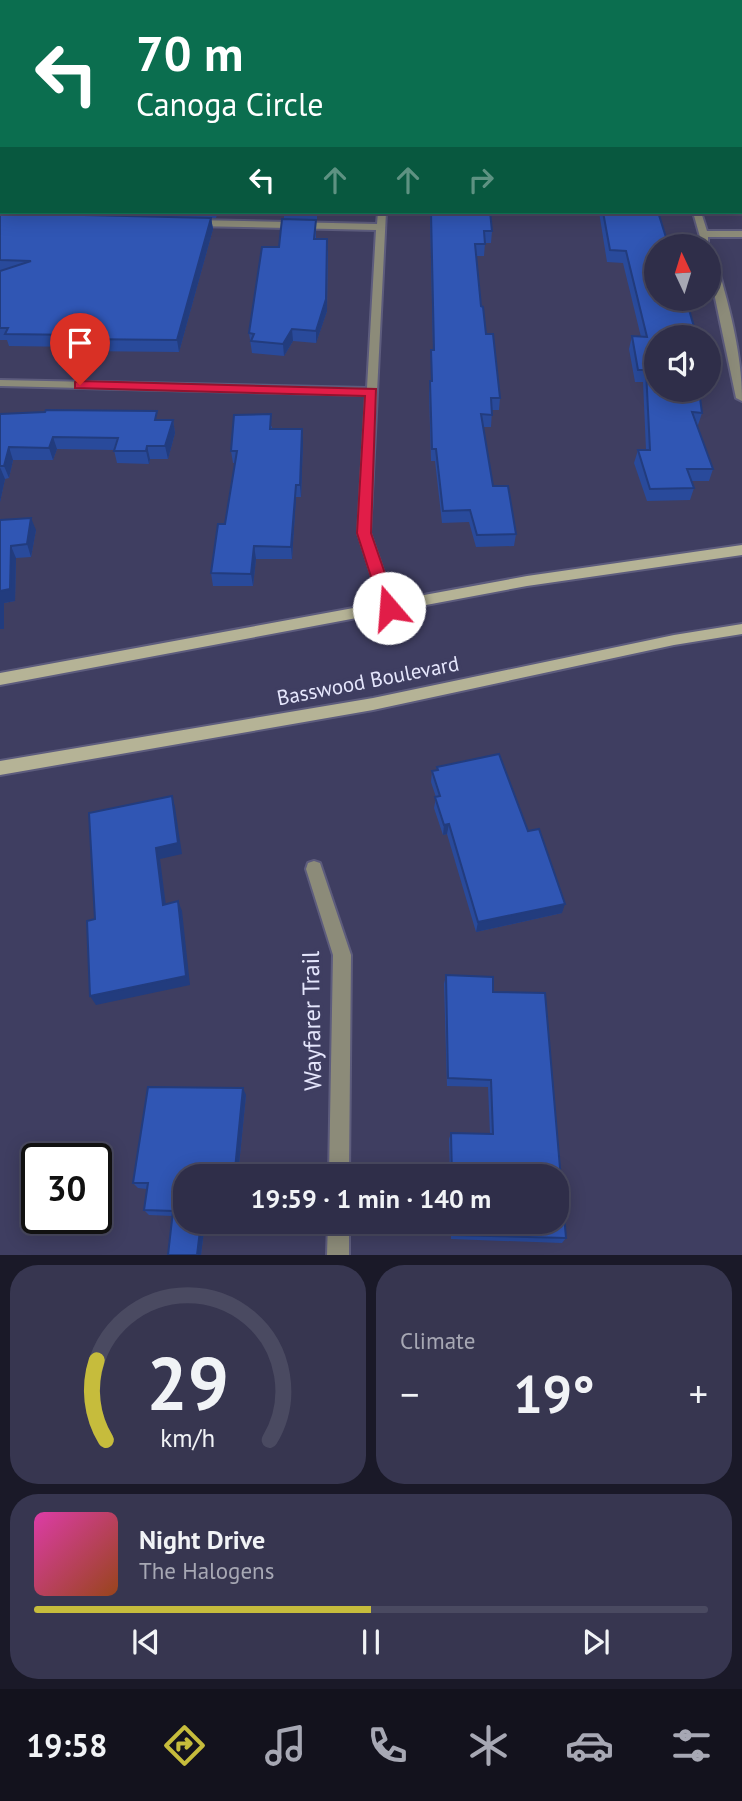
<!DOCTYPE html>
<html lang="en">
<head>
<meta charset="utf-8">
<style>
  :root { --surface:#2f2e49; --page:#373650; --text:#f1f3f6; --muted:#a7a8b4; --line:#4a4a61; --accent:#c6bc3c }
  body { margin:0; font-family:"PT Sans",sans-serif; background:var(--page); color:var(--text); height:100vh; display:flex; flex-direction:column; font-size:26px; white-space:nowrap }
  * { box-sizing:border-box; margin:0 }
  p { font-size:23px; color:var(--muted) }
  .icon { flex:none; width:38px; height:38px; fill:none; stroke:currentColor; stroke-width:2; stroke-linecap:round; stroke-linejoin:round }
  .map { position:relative; height:1255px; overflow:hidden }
  .panel { display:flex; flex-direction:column; gap:10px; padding:10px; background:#1a1928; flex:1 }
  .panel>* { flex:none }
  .banner { position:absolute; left:0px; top:0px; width:742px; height:214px; box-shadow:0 4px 18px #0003,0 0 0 2px var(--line); background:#0b6e4f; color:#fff; overflow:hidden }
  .needle { width:46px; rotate:356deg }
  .tools { position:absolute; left:644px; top:234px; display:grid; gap:14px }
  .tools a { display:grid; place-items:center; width:77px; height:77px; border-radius:50%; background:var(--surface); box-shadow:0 4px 18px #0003,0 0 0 2px var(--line); font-size:35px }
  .speed { position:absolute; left:21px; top:1143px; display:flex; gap:14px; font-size:35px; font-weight:700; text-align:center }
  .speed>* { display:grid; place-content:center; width:91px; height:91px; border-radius:50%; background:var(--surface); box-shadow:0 4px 18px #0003,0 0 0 2px var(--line); line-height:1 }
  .speed .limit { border:4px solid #111; border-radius:10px; background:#fff; color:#111 }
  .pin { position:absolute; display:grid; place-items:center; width:60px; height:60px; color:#fff; margin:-72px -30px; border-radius:50% 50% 50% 0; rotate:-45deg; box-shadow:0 0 7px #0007 }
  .pin .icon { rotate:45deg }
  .me { position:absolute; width:77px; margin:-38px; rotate:342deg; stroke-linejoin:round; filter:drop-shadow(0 0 5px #0008) }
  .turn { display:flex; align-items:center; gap:24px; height:147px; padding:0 21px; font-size:32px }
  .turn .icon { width:91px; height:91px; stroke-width:2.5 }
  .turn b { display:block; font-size:49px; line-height:60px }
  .lanes { display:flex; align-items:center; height:66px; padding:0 21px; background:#0003; justify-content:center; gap:35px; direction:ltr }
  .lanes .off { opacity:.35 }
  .big { font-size:52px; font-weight:700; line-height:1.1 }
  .panel .widget { flex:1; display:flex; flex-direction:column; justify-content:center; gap:10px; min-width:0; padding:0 24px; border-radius:28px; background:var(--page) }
  .panel .dial { align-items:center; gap:0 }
  .dial svg { height:182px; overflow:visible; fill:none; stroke:var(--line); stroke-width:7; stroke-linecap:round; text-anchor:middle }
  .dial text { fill:var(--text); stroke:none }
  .song { display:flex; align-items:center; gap:21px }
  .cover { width:84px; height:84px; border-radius:10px; background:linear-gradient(135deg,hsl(320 70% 55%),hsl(20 70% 35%)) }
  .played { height:7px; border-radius:4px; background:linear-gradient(90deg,var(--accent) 50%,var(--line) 50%) }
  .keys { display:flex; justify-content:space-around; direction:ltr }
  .heat { display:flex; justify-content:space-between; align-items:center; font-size:38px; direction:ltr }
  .panel .tiles { flex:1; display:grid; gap:10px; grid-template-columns:1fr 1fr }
  .widget:last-child { grid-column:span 2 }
  .trip { position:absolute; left:173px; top:1164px; width:396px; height:70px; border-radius:28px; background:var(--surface); box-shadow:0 4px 18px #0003,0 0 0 2px var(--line); font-weight:700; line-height:70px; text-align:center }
  .dock { display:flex; height:112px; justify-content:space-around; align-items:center; background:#13121d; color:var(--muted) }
  .dock .icon { width:49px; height:49px }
  .dock .current { color:var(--accent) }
  .dock b { font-size:32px; color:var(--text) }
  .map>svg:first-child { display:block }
</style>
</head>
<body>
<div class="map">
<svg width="742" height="1255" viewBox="0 0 742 1255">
  <rect width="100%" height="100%" fill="#3f3e61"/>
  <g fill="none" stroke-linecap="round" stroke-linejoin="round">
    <defs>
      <g id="street">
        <rect x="391" y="0" width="6" height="2"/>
        <polygon points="378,212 386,212 370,533 396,608 394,612 384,612 382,608 358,533 366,395 0,386 0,380 367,388 376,230 194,226 189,223 194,220 377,224"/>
        <polygon points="693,212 701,212 707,231 742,231 742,237 708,237 708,244 702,244"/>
        <path d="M709,251L714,254C728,302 742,351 742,401L736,398L709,269Z"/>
        <polygon points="314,861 320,863 322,869 351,955 349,1176 329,1176 333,955 306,869 308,863"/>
        <polygon points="328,1222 349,1222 349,1255 327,1255"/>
      </g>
      <g id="secondary">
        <polygon points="742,545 742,555 527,586 0,685 0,673 527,576"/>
        <polygon points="742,624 742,634 674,645 373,710 0,775 0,761 373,698 674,635"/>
      </g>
    </defs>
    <use href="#street" stroke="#5d5c7d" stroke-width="4"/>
    <use href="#secondary" stroke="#5d5c7d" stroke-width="4"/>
    <use href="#street" fill="#8c8b79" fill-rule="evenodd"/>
    <use href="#secondary" fill="#b5b396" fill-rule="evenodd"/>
  </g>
  <g fill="#294a9b">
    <polygon points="0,0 362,0 362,2 2,2 2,212 218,212 216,218 211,218 213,229 179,352 79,351 78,347 9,346 7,340 0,340"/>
    <polygon points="538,0 742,0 742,202 740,201 740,2 538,2"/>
    <polygon points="284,212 317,212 317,220 316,220 316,239 328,251 327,311 316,343 293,341 284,356 252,353 249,333 279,247 284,219"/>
    <polygon points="430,212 490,212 492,231 491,243 485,243 484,256 476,256 481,306 500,398 499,410 492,410 491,427 483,427 493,486 516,534 514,546 476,547 469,522 442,523 435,461 431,461 429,393 430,381 431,381 431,350 433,350"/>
    <polygon points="599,212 658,212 694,327 692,335 702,413 698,425 697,425 713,469 709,481 691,481 694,488 690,500 647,501 634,463 638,450 646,450 643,382 635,382 629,349 632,336 641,337 623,263 607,262"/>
    <polygon points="0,414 173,420 175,433 168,459 150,459 149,464 117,463 114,450 57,449 53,460 13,460 9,478 5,479 0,502"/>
    <polygon points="272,426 272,429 303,441 301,497 296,497 292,559 256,559 253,586 213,586 211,573 225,524 235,463 233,463 231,451"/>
    <polygon points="0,520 36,530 31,557 16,558 15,601 4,603 4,629"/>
    <polygon points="437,767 528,831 562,913 476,932 447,834 443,835 434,808 436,797 431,782 432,771 437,771"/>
    <polygon points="446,975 493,977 493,992 545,993 566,1238 562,1243 451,1239 451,1222 556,1222 556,1176 450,1176 449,1139 451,1133 490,1134 488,1087 447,1086 444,984"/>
    <polygon points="246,1095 238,1175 233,1174 232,1176 186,1176 186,1222 205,1222 201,1255 173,1216 149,1215 144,1210 147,1189 138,1188 133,1183"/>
  </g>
  <g fill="#223c7e">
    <polygon points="211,218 213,229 179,352 177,340"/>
    <polygon points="327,239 327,311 316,343 316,331"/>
    <polygon points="292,329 293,341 284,356 283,344"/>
    <polygon points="173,420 175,433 168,459 165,446"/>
    <polygon points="302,429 303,441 301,497 300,485"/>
    <polygon points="53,437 57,449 53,460 49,448"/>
    <polygon points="147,446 150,459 149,464 146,451"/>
    <polygon points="9,447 13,460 9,478 4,466"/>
    <polygon points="0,467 5,479 0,502"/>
    <polygon points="296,485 296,497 292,559 291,547"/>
    <polygon points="31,518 36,530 31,557 27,544"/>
    <polygon points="11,546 16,558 15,601 4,603 4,629 0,629 0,591"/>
    <polygon points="254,546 256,559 253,586 251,574"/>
    <polygon points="172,796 175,807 182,854 160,859 167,914 163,905 156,848"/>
    <polygon points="449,824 447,834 443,835 444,825"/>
    <polygon points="178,901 182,911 190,985 96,1005 90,996"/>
    <polygon points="565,904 562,913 476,932 478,922"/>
    <polygon points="243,1088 246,1095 238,1175 235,1169"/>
    <polygon points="201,1222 205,1222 201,1255 197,1255"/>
  </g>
  <g fill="#3056b4" stroke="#223c7e" stroke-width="2">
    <polygon points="0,0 361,0 361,2 2,2 2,203 0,203 0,95 1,95 1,88 0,88 0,10 1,10 1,2 0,2"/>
    <rect x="430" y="0" width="44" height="2"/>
    <polygon points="542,0 742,0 742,7 741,7 741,15 742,15 742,99 741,99 742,187 740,183 740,2 542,2"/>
    <polygon points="431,212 490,212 492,231 484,231 485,244 475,244 481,306 483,307 486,334 493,334 500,398 491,398 492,415 481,414 493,486 508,486 516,534 477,535 470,510 443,511 436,449 432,449 430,381 432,381 431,350 434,350"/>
    <polygon points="603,212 658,212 669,247 656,247 656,299 686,299 694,327 691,327 692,338 656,338 656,390 699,390 702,413 692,412 713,469 687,469 694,488 650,489 638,450 650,450 646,370 638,370 632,336 647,337 626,251 610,250"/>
    <polygon points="0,213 211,218 177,340 76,339 78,335 5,334 8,328 0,328 0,271 31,261 0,260"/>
    <polygon points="282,219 316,220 314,239 327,239 326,299 316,331 292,329 283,344 251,341 254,334 249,333 262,247 279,247"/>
    <polygon points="46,410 157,411 155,420 173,420 165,446 147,446 146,451 114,451 118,438 53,437 49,448 9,447 4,466 0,466 0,414 45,412"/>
    <polygon points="271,414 270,429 302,429 300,485 296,485 291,547 254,546 251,574 211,573 218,524 225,524 237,451 231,451 234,415"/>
    <polygon points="31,518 27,544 11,546 10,589 0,591 0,520"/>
    <polygon points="499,754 528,831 539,829 565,904 478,922 449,824 444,825 435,797 440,796 432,771 438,770 437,767"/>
    <polygon points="172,796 178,843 156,848 163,905 178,901 186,976 90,996 87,921 95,919 89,813"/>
    <polygon points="446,975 493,977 493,992 545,993 566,1238 453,1235 453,1222 556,1222 556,1176 452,1176 451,1133 493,1134 491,1080 448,1078"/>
    <polygon points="148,1087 243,1088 235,1169 230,1168 229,1176 186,1176 186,1222 201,1222 197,1255 168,1255 173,1211 144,1210 148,1183 133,1183"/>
  </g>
  <polygon fill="#e11d48" stroke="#92132f" stroke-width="2" points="80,381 376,389 371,533 397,608 394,612 383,612 381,608 357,533 365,396 75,388 75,382"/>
  <g text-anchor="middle" stroke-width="7" stroke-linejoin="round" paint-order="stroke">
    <g font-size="21" fill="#e5e6fc" stroke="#3f3e61">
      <text transform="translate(368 681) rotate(-11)" y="7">Basswood Boulevard</text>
    </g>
    <g font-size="24" fill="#e5e6fc" stroke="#3f3e61">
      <text transform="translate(312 1021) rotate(-91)" y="8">Wayfarer Trail</text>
    </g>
  </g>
</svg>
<div class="tools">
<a><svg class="needle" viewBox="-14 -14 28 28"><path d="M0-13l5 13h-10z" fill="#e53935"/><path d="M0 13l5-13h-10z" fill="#a7a8b4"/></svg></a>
<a><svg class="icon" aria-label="sound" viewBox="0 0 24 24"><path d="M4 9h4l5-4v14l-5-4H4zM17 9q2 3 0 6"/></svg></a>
</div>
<div class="speed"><div class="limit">30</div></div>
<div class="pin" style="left:80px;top:385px;background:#d93025"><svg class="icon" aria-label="arrive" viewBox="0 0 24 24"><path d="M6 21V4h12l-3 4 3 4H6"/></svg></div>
<svg class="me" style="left:389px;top:608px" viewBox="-20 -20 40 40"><circle r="19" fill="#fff"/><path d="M0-13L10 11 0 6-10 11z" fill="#e11d48"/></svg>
<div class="trip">19:59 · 1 min · 140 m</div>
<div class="banner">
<div class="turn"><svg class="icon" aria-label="left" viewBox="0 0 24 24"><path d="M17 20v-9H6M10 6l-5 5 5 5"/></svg><div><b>70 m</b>Canoga Circle</div></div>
<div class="lanes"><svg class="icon" aria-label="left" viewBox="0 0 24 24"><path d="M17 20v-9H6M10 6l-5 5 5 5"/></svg><svg class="icon off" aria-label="ahead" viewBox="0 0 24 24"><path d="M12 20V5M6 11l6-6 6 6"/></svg><svg class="icon off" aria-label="ahead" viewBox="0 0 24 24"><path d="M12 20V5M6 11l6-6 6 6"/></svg><svg class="icon off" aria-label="right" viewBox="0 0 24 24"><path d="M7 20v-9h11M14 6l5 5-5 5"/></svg></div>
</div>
</div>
<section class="panel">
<div class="tiles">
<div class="widget dial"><svg viewBox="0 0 100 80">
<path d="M14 69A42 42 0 1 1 86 69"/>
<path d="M14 69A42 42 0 0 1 10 34" stroke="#c6bc3c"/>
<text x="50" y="56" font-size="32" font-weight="700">29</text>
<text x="50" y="72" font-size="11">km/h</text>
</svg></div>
<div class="widget"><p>Climate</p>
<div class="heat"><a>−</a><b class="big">19°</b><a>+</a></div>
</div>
<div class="widget">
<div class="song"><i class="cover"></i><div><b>Night Drive</b><p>The Halogens</p></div></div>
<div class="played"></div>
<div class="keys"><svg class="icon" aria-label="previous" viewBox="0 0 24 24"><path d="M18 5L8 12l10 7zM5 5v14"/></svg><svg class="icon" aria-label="pause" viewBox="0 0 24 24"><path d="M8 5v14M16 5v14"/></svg><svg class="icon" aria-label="next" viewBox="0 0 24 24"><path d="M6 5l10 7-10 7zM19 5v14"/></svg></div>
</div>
</div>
</section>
<nav class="dock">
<b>19:58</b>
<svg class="icon current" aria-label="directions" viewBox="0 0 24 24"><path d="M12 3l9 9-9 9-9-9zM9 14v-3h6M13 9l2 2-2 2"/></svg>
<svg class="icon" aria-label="music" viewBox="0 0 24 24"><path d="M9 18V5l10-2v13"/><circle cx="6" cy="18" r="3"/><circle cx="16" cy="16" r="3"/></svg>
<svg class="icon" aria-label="phone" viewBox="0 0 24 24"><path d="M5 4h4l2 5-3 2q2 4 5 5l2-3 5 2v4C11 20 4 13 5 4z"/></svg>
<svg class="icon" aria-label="climate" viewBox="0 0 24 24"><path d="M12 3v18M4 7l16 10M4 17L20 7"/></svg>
<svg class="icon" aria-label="car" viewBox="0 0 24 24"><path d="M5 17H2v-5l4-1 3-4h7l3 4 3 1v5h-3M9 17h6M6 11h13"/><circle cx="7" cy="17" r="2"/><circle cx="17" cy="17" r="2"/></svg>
<svg class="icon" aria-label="filters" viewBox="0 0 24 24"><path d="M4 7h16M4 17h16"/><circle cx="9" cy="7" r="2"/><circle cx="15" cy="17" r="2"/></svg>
</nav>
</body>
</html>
